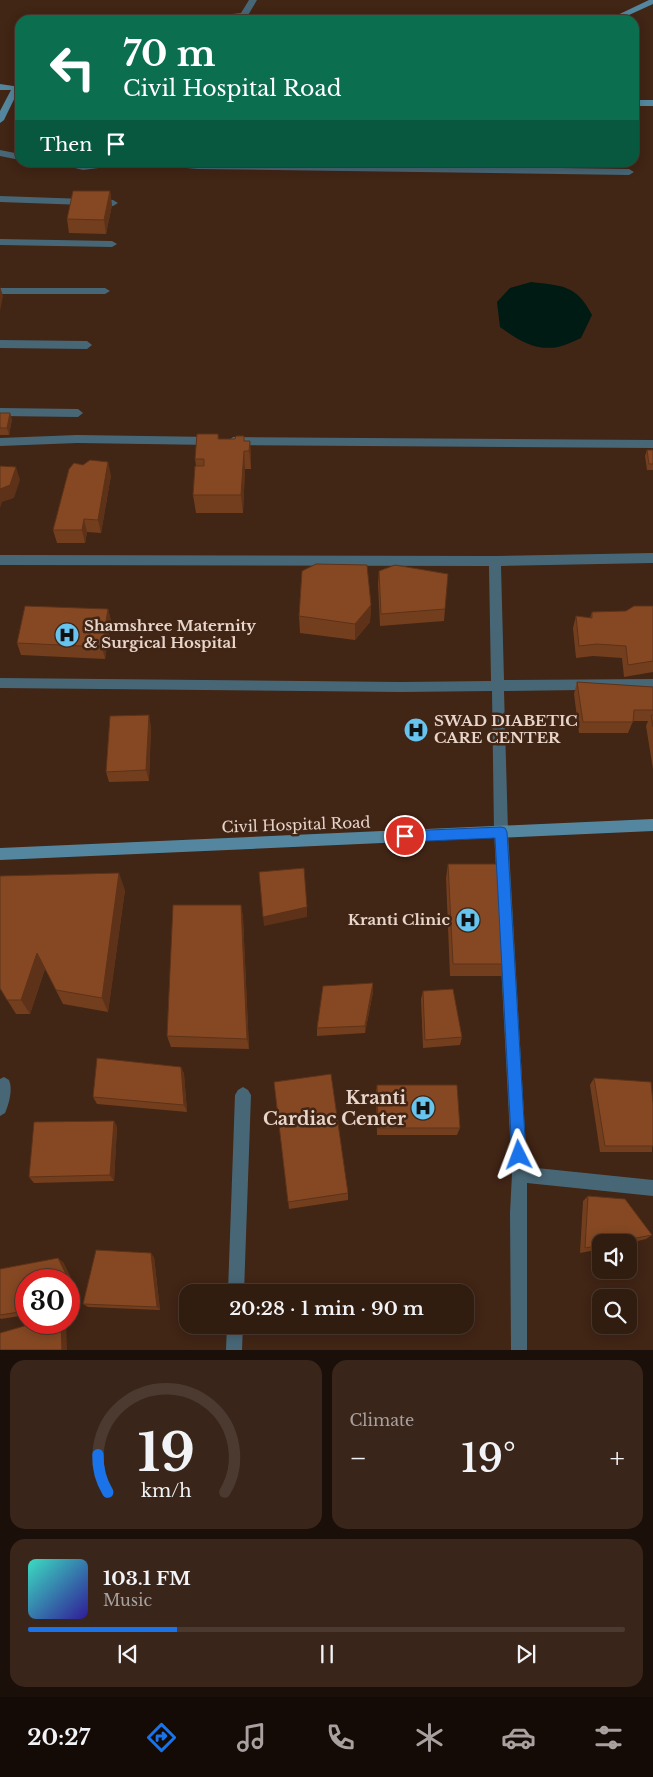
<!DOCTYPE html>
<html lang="en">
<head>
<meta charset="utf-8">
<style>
  :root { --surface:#311c10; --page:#392519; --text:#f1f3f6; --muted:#a8a19f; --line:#4c3a30; --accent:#1a73e8 }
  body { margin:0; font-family:"Libre Baskerville",serif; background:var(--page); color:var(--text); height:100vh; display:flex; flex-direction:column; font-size:19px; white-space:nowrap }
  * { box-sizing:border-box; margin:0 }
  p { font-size:16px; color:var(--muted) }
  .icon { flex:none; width:28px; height:28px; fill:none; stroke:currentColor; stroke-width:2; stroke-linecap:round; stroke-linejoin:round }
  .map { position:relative; height:1350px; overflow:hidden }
  .details { display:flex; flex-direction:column; gap:10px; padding:10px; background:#1b0f09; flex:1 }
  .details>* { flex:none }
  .top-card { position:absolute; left:15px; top:15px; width:624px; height:152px; border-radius:15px; box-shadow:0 2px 12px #0003,0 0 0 1px var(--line); background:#0b6e4f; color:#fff; overflow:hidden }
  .tools { position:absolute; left:592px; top:1234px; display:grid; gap:10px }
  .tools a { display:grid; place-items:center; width:45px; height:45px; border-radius:10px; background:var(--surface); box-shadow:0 2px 12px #0003,0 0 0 1px var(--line); font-size:25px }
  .speed { position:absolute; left:15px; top:1269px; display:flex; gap:10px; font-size:25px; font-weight:700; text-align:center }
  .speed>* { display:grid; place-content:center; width:65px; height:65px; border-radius:50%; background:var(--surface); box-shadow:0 2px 12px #0003,0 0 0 1px var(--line); line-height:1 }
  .speed .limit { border:8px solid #d22; background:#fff; color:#111 }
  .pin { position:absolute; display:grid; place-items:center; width:42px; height:42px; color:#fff; margin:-21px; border:2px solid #fff; border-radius:50%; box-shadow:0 1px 5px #0007 }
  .me { position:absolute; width:55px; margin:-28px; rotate:357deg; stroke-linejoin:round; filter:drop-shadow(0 0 4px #0008) }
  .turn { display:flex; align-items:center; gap:18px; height:105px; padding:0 25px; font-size:22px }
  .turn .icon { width:65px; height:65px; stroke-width:2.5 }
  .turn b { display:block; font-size:35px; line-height:42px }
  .then { display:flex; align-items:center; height:48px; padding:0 25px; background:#0003; gap:10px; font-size:19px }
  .big { font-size:38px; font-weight:600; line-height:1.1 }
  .details .card { flex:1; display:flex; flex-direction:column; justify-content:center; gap:8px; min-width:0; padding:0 18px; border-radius:15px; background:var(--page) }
  .details .dial { align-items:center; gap:0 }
  .dial svg { height:130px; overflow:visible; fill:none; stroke:var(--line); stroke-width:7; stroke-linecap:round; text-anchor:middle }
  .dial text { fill:var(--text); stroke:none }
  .song { display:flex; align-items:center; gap:15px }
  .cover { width:60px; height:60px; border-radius:8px; background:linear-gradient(135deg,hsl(170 70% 55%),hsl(250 70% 35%)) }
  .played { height:5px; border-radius:2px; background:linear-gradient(90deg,var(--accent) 25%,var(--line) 25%) }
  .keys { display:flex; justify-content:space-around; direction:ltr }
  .heat { display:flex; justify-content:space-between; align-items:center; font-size:28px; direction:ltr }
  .details .tiles { flex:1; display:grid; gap:10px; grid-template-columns:1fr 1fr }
  .card:last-child { grid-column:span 2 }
  .trip { position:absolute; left:179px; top:1284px; width:295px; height:50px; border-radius:15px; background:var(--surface); box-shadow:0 2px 12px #0003,0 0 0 1px var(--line); font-weight:600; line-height:50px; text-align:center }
  .menu { display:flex; height:80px; justify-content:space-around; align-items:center; background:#140b06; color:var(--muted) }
  .menu .icon { width:35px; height:35px }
  .menu .on { color:var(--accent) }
  .menu b { font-size:22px; color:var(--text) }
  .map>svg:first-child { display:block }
</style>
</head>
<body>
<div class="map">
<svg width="653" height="1350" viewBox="0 0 653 1350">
  <rect width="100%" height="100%" fill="#412515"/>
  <path fill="#001b13" d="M531,282C562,286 576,284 592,315L581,338C574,341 566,345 558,347C535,351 518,340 500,327L497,302L510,288Z"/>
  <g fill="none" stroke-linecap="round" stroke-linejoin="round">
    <g fill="#486776" fill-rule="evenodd">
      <polygon points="249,0 257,0 247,17 220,20 193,20 197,18 241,13"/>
      <polygon points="0,150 20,154 20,160 0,156"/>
      <polygon points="50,162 83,164 126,162 122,165 83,170"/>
      <polygon points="147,162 629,169 634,172 629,175 198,169 151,165"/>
      <polygon points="0,196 113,200 118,203 113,206 0,202"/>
      <polygon points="0,239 112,241 117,244 112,247 0,245"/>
      <polygon points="0,288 105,288 110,291 105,294 0,294"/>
      <polygon points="0,340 87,341 92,345 87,349 0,348"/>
      <polygon points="0,408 78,409 83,413 78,417 0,416"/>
      <polygon points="77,435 213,437 218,441 213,445 77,443 0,446 0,438"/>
      <polygon points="233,437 653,440 653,448 233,445 228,441"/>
      <polygon points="653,553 653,563 501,566 504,680 653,679 653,689 504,691 508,832 527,1167 653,1180 653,1196 527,1183 527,1350 511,1350 510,1213 512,1174 494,832 492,691 401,692 0,688 0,678 401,682 491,681 489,566 0,565 0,555 495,556"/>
      <path d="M4,1077L9,1080C13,1089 9,1104 5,1113L0,1116V1079Z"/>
      <polygon points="243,1087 248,1090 251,1095 244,1292 228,1292 235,1095 238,1090"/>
      <polygon points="227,1325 243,1325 242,1350 226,1350"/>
    </g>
    <g fill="#54879f" fill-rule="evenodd">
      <polygon points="649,0 653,0 653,4 618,20 607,20"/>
      <polygon points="0,84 20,87 4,120 0,123 0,111 11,90 0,90"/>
      <rect x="634" y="100" width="19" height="6"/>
      <polygon points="653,819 653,831 0,860 0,848"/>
    </g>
  </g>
  <g fill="#723e1e">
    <polygon points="110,191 112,205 106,234 69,233 67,219"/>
    <polygon points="0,413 12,419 9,435 0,435"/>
    <polygon points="218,434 219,439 235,439 244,436 244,441 250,441 251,459 251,469 245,469 243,513 196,513 193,495 196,466 195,459"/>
    <polygon points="647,450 653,450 653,470 647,470 645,456"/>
    <polygon points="111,475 101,533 87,532 85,543 57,543 53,530"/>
    <polygon points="379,571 445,609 444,621 380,626 378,584"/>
    <polygon points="371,605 370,622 355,640 300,633 299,616"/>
    <polygon points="653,606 653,672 624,677 622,658 593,656 576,658 573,628 576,616 590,618 592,612 626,611"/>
    <polygon points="108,609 111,621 105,659 21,655 17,643"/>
    <polygon points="577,682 653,687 653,769 646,726 648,721 633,721 628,733 579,733 574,694"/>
    <polygon points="151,726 149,781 109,782 106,772"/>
    <polygon points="448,864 508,964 503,976 450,976 446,878"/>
    <polygon points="0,876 125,890 108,1012 63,1004 45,969 30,1014 16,1014 1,990 0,990"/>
    <polygon points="241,905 243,918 249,1049 171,1047 167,1036"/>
    <polygon points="423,991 462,1037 460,1045 423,1048 421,999"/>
    <polygon points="373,992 365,1033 317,1036 317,1028"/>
    <polygon points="181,1067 184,1074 187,1112 97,1104 93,1097"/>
    <polygon points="594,1078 653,1103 652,1152 600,1152 590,1085"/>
    <polygon points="274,1082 348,1193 348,1200 289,1209"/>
    <polygon points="377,1085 460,1128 457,1135 377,1135 376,1092"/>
    <polygon points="114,1121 117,1127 114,1181 34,1183 29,1177"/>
    <polygon points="588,1196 652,1235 646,1239 629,1243 601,1242 601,1249 580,1253 583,1201"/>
    <polygon points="154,1257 160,1310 88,1307 83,1304"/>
    <polygon points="63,1262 77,1290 69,1297 69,1280 26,1280 26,1315 1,1319 0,1318 0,1269"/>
  </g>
  <g fill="#5d3218">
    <polygon points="110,191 112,205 106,234 104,220"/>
    <polygon points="0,286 3,296 0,311"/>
    <polygon points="10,413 12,419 9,435 7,428"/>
    <polygon points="250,441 251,459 251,469 249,451"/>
    <polygon points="244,451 245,469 243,513 241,495"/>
    <polygon points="108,462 111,475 101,533 98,520"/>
    <polygon points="16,467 20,480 14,498 2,502 0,508 0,489"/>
    <polygon points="84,519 87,532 85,543 82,530"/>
    <polygon points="371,605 370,622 355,640 355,624"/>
    <polygon points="108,609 111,621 105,659 102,647"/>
    <polygon points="149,715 151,726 149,781 146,770"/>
    <polygon points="119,873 125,890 108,1012 102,998"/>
    <polygon points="241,905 243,918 249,1049 247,1039"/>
    <polygon points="307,907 307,917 264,926 263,917"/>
    <polygon points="37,953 45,968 30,1014 21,1000"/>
    <polygon points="373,983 373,992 365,1033 365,1026"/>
    <polygon points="181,1067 184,1074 187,1112 184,1105"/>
    <polygon points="114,1121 117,1127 114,1181 110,1175"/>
    <polygon points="151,1253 154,1257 160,1310 157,1307"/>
    <polygon points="58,1258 63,1262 77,1290 69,1297 69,1289"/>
    <polygon points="61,1322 66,1322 67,1350 62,1350"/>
  </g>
  <g fill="#854823" stroke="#5d3218">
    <polygon points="73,191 110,191 104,220 67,219"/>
    <polygon points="0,413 10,413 7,428 0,428"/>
    <polygon points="197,434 218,434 218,439 235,439 236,436 244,436 244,441 250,441 249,451 244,451 241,495 193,495 195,466 204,466 204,459 195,459"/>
    <polygon points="647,450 653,450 653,464 649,464"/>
    <polygon points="90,460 108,462 98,520 84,519 82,530 53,530 69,469 74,463 83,465"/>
    <polygon points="0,466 16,467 10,485 0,489"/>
    <polygon points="316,564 367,565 371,605 355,624 299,616 302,571"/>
    <polygon points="395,565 448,574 445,609 381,614 379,571"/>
    <polygon points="25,606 108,609 102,647 17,643"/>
    <polygon points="634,606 653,606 653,661 628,665 626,646 597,644 579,646 576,616 592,618 592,612 626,611"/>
    <polygon points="577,682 653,687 653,710 634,710 633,722 583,722"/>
    <polygon points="149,715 146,770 106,772 110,716"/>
    <polygon points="651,715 653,715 653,727"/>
    <polygon points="448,864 500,864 508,964 453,964"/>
    <polygon points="304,868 307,907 263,917 259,872"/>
    <polygon points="119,873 102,998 56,990 37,953 21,1000 7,1000 0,988 0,876"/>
    <polygon points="173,905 241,905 247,1039 167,1036"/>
    <polygon points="373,983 365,1026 317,1028 323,986"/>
    <polygon points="453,989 462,1037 425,1040 423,991"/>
    <polygon points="97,1058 181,1067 184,1105 93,1097"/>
    <polygon points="331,1074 348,1193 288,1202 274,1082"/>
    <polygon points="594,1078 651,1082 653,1103 653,1146 605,1146"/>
    <polygon points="377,1085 457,1085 460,1128 378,1128"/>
    <polygon points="114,1121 110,1175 29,1177 34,1122"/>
    <polygon points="588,1196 625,1199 652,1235 614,1242 601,1242 601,1245 585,1248"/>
    <polygon points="96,1250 151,1253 157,1307 83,1304"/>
    <polygon points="58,1258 72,1286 69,1289 69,1280 26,1280 26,1311 0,1315 0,1269"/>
    <polygon points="38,1322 61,1322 62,1350 0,1350 0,1333"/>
  </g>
  <polygon fill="#1a73e8" stroke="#114b97" points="501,827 505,828 507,832 526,1155 524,1160 519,1162 514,1160 512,1155 495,838 405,842 400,840 398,836 400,832 405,831"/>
  <defs>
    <symbol id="hospital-disc" viewBox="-11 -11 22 22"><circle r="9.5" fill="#66c4ef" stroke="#412515"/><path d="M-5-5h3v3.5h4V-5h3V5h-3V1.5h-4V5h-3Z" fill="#111"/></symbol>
  </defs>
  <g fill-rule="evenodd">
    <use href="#hospital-disc" x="53" y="621" width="28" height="28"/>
    <use href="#hospital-disc" x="402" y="716" width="28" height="28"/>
    <use href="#hospital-disc" x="454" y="906" width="28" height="28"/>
    <use href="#hospital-disc" x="409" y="1094" width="28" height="28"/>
  </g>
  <g text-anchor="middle" stroke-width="5" stroke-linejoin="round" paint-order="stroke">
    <g font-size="15" font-weight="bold" fill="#e8d5cb" stroke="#412515" text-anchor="start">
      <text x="84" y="631">Shamshree Maternity<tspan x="84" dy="17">&amp; Surgical Hospital</tspan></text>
      <text x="434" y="726">SWAD DIABETIC<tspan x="434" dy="17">CARE CENTER</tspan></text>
      <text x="450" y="925" text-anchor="end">Kranti Clinic</text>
    </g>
    <g font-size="15" fill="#e8d5cb" stroke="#412515">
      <text transform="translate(296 825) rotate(-2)" y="5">Civil Hospital Road</text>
    </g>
    <g font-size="18" font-weight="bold" fill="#e8d5cb" stroke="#412515" text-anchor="end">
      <text x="406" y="1104">Kranti<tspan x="406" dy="21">Cardiac Center</tspan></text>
    </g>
  </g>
</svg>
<div class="tools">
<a><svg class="icon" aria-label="sound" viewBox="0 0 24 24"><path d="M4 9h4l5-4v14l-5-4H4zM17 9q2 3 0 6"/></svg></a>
<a><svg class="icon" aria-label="search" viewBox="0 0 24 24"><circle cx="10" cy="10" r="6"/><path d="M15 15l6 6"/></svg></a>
</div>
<div class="speed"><div class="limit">30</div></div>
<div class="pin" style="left:405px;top:836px;background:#d93025"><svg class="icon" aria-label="arrive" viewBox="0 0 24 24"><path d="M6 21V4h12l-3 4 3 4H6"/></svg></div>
<svg class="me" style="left:519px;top:1155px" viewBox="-20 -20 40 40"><path d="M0-17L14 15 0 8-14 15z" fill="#1a73e8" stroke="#fff" stroke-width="4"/></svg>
<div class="trip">20:28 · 1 min · 90 m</div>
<div class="top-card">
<div class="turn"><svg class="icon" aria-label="left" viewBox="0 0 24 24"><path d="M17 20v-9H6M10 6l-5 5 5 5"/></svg><div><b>70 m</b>Civil Hospital Road</div></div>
<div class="then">Then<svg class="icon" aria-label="arrive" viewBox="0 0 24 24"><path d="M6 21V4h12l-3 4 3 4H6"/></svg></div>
</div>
</div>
<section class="details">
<div class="tiles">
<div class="card dial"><svg viewBox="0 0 100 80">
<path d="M14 69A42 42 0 1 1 86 69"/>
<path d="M14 69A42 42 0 0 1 8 46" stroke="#1a73e8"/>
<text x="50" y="56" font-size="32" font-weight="700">19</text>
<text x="50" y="72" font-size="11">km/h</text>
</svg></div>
<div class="card"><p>Climate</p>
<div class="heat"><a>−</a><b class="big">19°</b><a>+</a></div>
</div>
<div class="card">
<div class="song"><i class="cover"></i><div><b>103.1 FM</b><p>Music</p></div></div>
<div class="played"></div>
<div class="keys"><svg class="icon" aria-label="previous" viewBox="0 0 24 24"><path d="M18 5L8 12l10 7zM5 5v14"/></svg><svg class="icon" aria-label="pause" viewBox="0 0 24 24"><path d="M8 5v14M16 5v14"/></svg><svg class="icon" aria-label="next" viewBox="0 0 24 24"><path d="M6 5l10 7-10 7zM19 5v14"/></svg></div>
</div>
</div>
</section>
<nav class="menu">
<b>20:27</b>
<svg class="icon on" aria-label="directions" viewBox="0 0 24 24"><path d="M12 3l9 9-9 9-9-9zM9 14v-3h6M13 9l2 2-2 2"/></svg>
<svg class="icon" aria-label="music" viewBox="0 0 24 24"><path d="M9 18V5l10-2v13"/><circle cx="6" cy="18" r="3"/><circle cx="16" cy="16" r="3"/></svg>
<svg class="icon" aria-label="phone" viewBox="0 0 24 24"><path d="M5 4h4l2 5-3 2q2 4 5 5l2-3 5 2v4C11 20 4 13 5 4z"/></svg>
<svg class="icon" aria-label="climate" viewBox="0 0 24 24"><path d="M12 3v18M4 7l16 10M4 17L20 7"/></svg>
<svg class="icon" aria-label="car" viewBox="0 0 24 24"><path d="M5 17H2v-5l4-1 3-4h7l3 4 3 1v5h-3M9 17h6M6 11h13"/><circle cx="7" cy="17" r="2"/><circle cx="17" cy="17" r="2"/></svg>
<svg class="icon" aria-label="filters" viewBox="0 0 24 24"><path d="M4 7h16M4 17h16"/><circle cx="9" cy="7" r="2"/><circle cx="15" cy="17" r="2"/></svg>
</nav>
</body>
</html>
